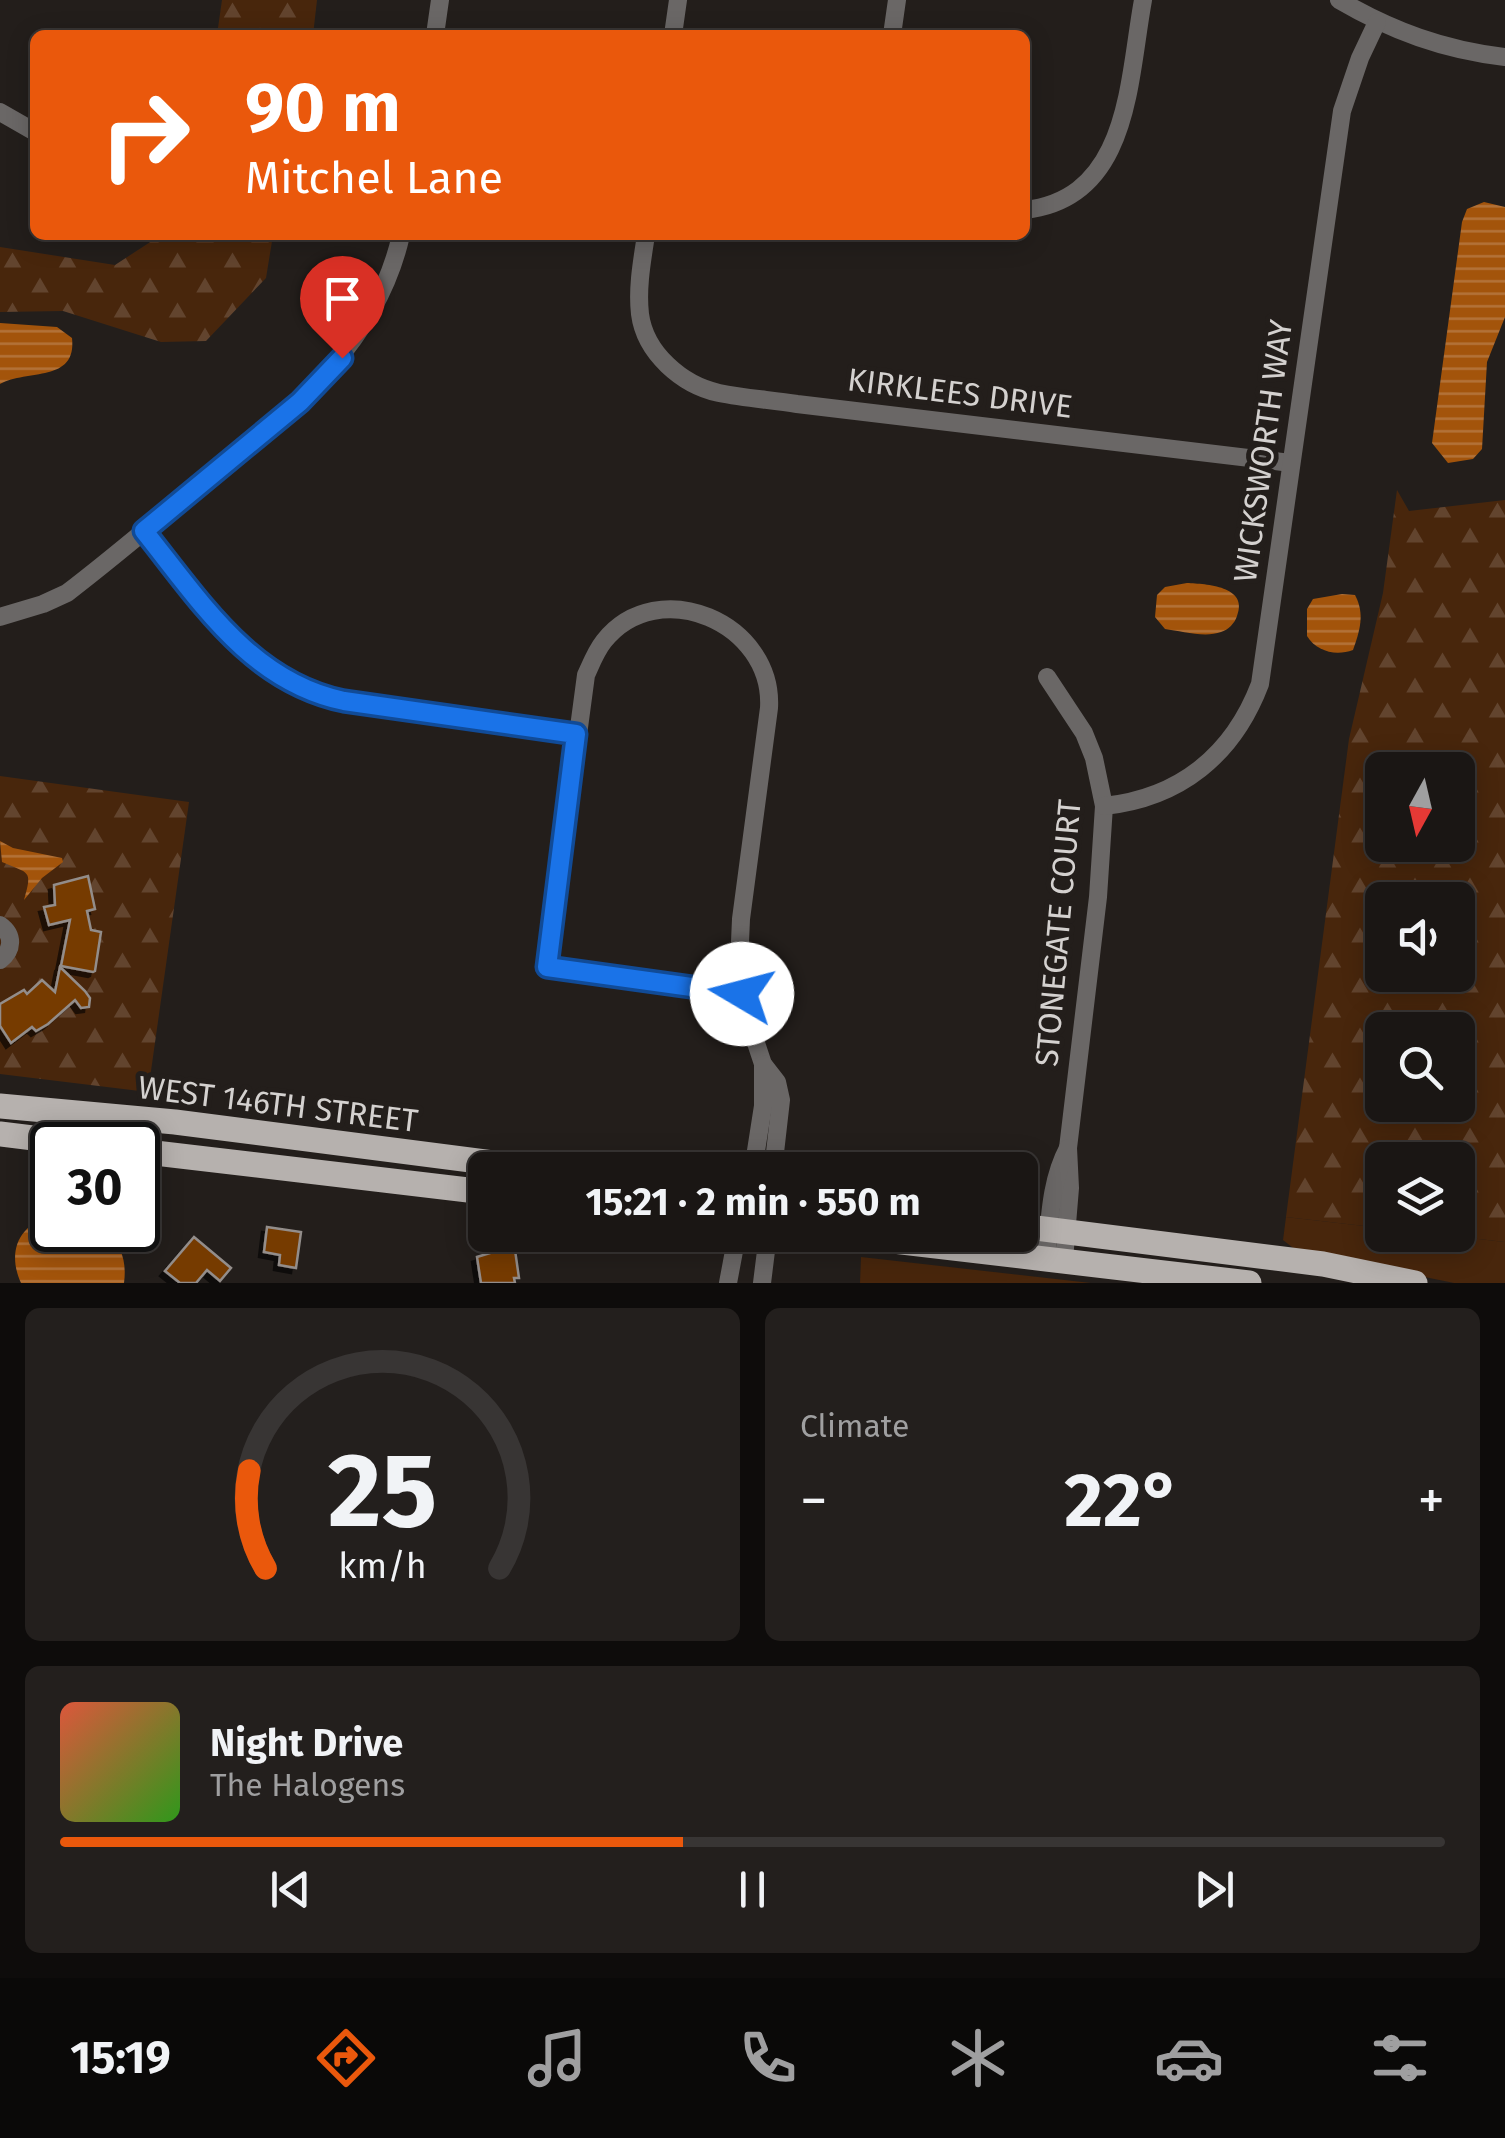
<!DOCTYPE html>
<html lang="en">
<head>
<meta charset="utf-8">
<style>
  :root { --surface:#1a1614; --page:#231f1d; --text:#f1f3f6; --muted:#9f9fa0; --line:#383534; --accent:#ea580c }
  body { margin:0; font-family:"Fira Sans",sans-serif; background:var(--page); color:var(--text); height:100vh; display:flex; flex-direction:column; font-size:38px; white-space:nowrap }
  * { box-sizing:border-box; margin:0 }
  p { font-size:32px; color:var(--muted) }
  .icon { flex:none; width:55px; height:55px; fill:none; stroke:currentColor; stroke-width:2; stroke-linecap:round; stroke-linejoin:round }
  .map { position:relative; height:1283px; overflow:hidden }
  .panel { display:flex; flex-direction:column; gap:25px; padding:25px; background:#0e0c0b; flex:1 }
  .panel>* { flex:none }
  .banner { position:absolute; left:30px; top:30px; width:1000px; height:210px; border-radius:15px; box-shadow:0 5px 25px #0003,0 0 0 2px var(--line); background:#ea580c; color:#fff; overflow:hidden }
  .needle { width:65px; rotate:188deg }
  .tools { position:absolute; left:1365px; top:752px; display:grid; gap:20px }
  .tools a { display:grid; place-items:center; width:110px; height:110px; border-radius:15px; background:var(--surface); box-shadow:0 5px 25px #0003,0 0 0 2px var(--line); font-size:50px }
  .speed { position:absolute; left:30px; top:1122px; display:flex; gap:20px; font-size:50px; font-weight:700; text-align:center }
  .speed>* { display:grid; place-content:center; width:130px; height:130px; border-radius:50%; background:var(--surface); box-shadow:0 5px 25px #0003,0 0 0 2px var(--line); line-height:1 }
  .speed .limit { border:5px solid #111; border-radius:15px; background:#fff; color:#111 }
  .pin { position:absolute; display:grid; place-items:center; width:85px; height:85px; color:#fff; margin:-102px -42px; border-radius:50% 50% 50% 0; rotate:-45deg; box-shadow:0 0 10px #0007 }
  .pin .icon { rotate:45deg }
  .me { position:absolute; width:110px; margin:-55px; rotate:278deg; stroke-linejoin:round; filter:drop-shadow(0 0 8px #0008) }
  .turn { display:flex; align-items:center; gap:35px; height:210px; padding:0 50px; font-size:45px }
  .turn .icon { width:130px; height:130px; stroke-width:2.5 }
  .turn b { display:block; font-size:70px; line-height:85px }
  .big { font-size:75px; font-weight:700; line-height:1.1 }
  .panel .widget { flex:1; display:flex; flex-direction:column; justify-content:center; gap:15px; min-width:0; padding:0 35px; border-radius:15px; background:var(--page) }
  .panel .dial { align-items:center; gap:0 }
  .dial svg { height:260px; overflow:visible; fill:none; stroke:var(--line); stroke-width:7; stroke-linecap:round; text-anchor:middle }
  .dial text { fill:var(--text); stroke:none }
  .song { display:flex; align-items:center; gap:30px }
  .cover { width:120px; height:120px; border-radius:15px; background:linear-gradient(135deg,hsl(10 70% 55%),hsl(110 70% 35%)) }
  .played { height:10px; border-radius:5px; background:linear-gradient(90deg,var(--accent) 45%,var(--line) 45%) }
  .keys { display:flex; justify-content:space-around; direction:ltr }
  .heat { display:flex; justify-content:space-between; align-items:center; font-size:55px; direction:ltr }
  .panel .tiles { flex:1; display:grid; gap:25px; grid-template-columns:1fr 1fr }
  .widget:last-child { grid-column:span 2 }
  .trip { position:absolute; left:468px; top:1152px; width:570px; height:100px; border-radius:15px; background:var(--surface); box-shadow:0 5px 25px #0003,0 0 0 2px var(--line); font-weight:700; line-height:100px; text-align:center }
  .tabs { display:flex; height:160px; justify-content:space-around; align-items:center; background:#0a0908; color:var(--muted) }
  .tabs .icon { width:70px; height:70px }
  .tabs .selected { color:var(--accent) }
  .tabs b { font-size:45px; color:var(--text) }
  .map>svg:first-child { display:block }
</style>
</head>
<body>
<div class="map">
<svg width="1505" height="1283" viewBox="0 0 1505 1283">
  <defs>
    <pattern id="forest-firs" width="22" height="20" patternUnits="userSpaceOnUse" patternTransform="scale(2.5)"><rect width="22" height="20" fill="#48260c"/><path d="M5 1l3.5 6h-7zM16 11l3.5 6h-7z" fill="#62442e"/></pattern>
    <pattern id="water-rules" width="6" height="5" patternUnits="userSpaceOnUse" patternTransform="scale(2.5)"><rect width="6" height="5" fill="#a3540b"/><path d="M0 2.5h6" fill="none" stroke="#b37339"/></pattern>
    <filter id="shadow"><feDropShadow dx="-5" dy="5" stdDeviation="0" flood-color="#0009"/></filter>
  </defs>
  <rect width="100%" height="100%" fill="#231e1b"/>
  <g fill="#48260c">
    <polygon points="1286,1217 1382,1228 1382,1235 1444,1235 1505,1242 1505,1283 1454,1283 1297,1251 1283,1240"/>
    <polygon points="861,1257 1091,1283 860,1283"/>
  </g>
  <g fill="url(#forest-firs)" fill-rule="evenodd">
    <polygon points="222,0 317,0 313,35 217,35"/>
    <polygon points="161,235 273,235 266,278 206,341 161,342 63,311 0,312 0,247 115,265"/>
    <path d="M1397,490L1409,511L1505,500V1242L1444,1235H1458V1160H1382V1228L1286,1217L1349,739L1383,593ZM1382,770H1458V845H1382ZM1382,900H1458V975H1382ZM1382,1030H1458V1105H1382Z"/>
    <polygon points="0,776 189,802 148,1092 0,1074"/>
  </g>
  <g fill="url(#water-rules)">
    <polygon points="1484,202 1505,207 1505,317 1487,362 1482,449 1473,459 1448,463 1432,443 1462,222 1467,209"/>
    <path d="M0,323L57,327L72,338C77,383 27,369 0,384Z"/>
    <path d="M1187,583C1206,584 1249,586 1237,616C1235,623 1228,630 1221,632C1205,638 1181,631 1165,629L1155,617L1157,595L1165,587Z"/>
    <path d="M1342,594L1355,595C1365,614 1360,630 1353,650C1336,656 1317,652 1307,636V609L1313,599Z"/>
    <path d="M0,841L13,848L62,858L63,862L42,878L24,900C33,869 29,874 2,862Z"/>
    <path d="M52,1215V1230H105C121,1245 127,1260 124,1283H21C7,1252 18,1225 52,1215Z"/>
  </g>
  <g fill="#763b03" stroke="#938d8a" stroke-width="2.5" filter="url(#shadow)">
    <polygon points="88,876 95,909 87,911 91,930 101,932 95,971 93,972 61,966 70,920 49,925 44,907 55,905 54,885"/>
    <polygon points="60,967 85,991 90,998 89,1007 81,1008 75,1000 48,1024 36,1031 32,1027 11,1043 0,1026 0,1004 24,990 27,994 42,980 55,992"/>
    <polygon points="267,1227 301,1232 296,1268 279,1265 280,1255 264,1252"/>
    <polygon points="194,1237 231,1268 220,1281 207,1270 196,1283 180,1283 165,1271"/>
    <polygon points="503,1249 515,1250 519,1278 514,1278 515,1283 481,1283 477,1257"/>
  </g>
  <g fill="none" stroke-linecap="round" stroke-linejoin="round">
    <g stroke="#6a6766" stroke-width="18">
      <path d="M1339,0C1392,31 1444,50 1505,57"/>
      <polyline points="435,35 440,0"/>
      <polyline points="673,35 678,0"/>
      <polyline points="892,35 897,0"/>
      <polyline points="0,112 35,132"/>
      <path d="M1025,210C1130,198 1128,81 1143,0"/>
      <path d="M646,235C642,261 637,288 640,314C645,353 682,385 719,393C744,398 771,400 797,404L1291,463"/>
      <path d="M144,531C200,600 250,682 344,701L577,734"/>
      <path d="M0,617L43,604L67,593C114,557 159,519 204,481C288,412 376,347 401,235"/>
      <polyline points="1047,677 1084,733 1094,758 1104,806 1098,897 1068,1148 1070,1188 1064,1260"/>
      <path d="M1104,806C1180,798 1233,755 1260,684L1342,111L1360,58L1377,22"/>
      <path d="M0,925C14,935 13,950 0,960"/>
      <path d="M742,994L547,967L586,675C591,664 596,651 604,641C658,573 774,623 769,708L741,919L739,965L744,1002L754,1037L763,1064L777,1082L781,1100L773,1170"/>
      <polyline points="753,1170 763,1106 763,1064"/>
      <path d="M1046,1258C1050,1220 1050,1182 1068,1148"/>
      <polyline points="728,1283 737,1235"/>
      <polyline points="762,1283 768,1235"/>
    </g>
    <g stroke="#b6b1ae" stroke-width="25">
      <polyline points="0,1106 175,1122 547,1170"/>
      <polyline points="0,1134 90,1145"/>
      <polyline points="138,1151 485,1192"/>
      <polyline points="1020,1226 1323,1264 1415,1283"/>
      <polyline points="842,1235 1249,1283"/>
    </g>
  </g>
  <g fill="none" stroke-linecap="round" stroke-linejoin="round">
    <defs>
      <path id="route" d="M342,358L300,402L144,531C200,601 251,682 344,701L576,734L547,967L742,994"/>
    </defs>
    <use href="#route" stroke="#114b97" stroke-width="25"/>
    <use href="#route" stroke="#1a73e8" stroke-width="18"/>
  </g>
  <g text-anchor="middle" stroke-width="10" stroke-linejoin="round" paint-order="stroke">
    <g font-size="32" fill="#d4d1cf" stroke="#231e1b">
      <text transform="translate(960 393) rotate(7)" y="11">KIRKLEES DRIVE</text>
      <text transform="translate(1263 451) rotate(-82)" y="11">WICKSWORTH WAY</text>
      <text transform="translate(1058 933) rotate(-85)" y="11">STONEGATE COURT</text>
      <text transform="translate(278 1104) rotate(7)" y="11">WEST 146TH STREET</text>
    </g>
  </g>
</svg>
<div class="tools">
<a><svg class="needle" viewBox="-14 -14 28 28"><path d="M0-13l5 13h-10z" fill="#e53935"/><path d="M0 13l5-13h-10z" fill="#9f9fa0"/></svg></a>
<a><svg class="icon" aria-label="sound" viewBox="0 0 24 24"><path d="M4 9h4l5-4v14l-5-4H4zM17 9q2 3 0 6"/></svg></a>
<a><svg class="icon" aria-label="search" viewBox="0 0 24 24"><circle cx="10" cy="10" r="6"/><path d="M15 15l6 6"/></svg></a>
<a><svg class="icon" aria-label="layers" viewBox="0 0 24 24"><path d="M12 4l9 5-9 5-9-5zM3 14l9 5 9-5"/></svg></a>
</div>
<div class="speed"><div class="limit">30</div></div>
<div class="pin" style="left:342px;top:358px;background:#d93025"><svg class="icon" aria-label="arrive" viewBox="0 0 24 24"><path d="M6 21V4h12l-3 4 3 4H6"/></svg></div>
<svg class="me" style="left:742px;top:994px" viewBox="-20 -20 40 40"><circle r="19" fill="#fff"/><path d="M0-13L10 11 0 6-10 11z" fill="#1a73e8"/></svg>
<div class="trip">15:21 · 2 min · 550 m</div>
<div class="banner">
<div class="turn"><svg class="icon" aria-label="right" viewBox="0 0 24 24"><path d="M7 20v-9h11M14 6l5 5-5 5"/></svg><div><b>90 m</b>Mitchel Lane</div></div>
</div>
</div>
<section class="panel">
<div class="tiles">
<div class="widget dial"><svg viewBox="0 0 100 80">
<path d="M14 69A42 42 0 1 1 86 69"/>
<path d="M14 69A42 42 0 0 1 9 39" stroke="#ea580c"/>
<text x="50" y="56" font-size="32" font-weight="700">25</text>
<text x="50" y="72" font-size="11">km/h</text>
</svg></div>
<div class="widget"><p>Climate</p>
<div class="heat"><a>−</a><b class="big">22°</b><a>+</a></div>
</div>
<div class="widget">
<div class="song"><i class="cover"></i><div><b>Night Drive</b><p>The Halogens</p></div></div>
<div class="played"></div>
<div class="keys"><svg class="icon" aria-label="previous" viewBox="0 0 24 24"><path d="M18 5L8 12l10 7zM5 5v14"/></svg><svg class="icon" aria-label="pause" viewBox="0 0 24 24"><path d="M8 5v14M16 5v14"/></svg><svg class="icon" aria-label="next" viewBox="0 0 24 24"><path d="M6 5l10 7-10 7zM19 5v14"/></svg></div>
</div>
</div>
</section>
<nav class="tabs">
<b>15:19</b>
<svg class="icon selected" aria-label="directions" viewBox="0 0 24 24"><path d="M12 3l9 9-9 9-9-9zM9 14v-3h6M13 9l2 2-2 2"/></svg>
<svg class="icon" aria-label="music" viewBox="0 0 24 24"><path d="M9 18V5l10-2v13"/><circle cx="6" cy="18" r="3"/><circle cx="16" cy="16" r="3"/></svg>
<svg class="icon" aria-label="phone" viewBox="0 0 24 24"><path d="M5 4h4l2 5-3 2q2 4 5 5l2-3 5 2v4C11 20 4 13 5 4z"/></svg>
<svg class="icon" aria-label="climate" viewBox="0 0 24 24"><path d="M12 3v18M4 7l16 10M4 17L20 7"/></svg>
<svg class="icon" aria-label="car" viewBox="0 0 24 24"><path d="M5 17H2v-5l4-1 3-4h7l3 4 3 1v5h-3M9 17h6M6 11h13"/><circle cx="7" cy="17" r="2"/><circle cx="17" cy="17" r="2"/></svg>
<svg class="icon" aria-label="filters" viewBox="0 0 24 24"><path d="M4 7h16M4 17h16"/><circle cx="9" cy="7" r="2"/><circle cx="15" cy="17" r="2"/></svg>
</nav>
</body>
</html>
